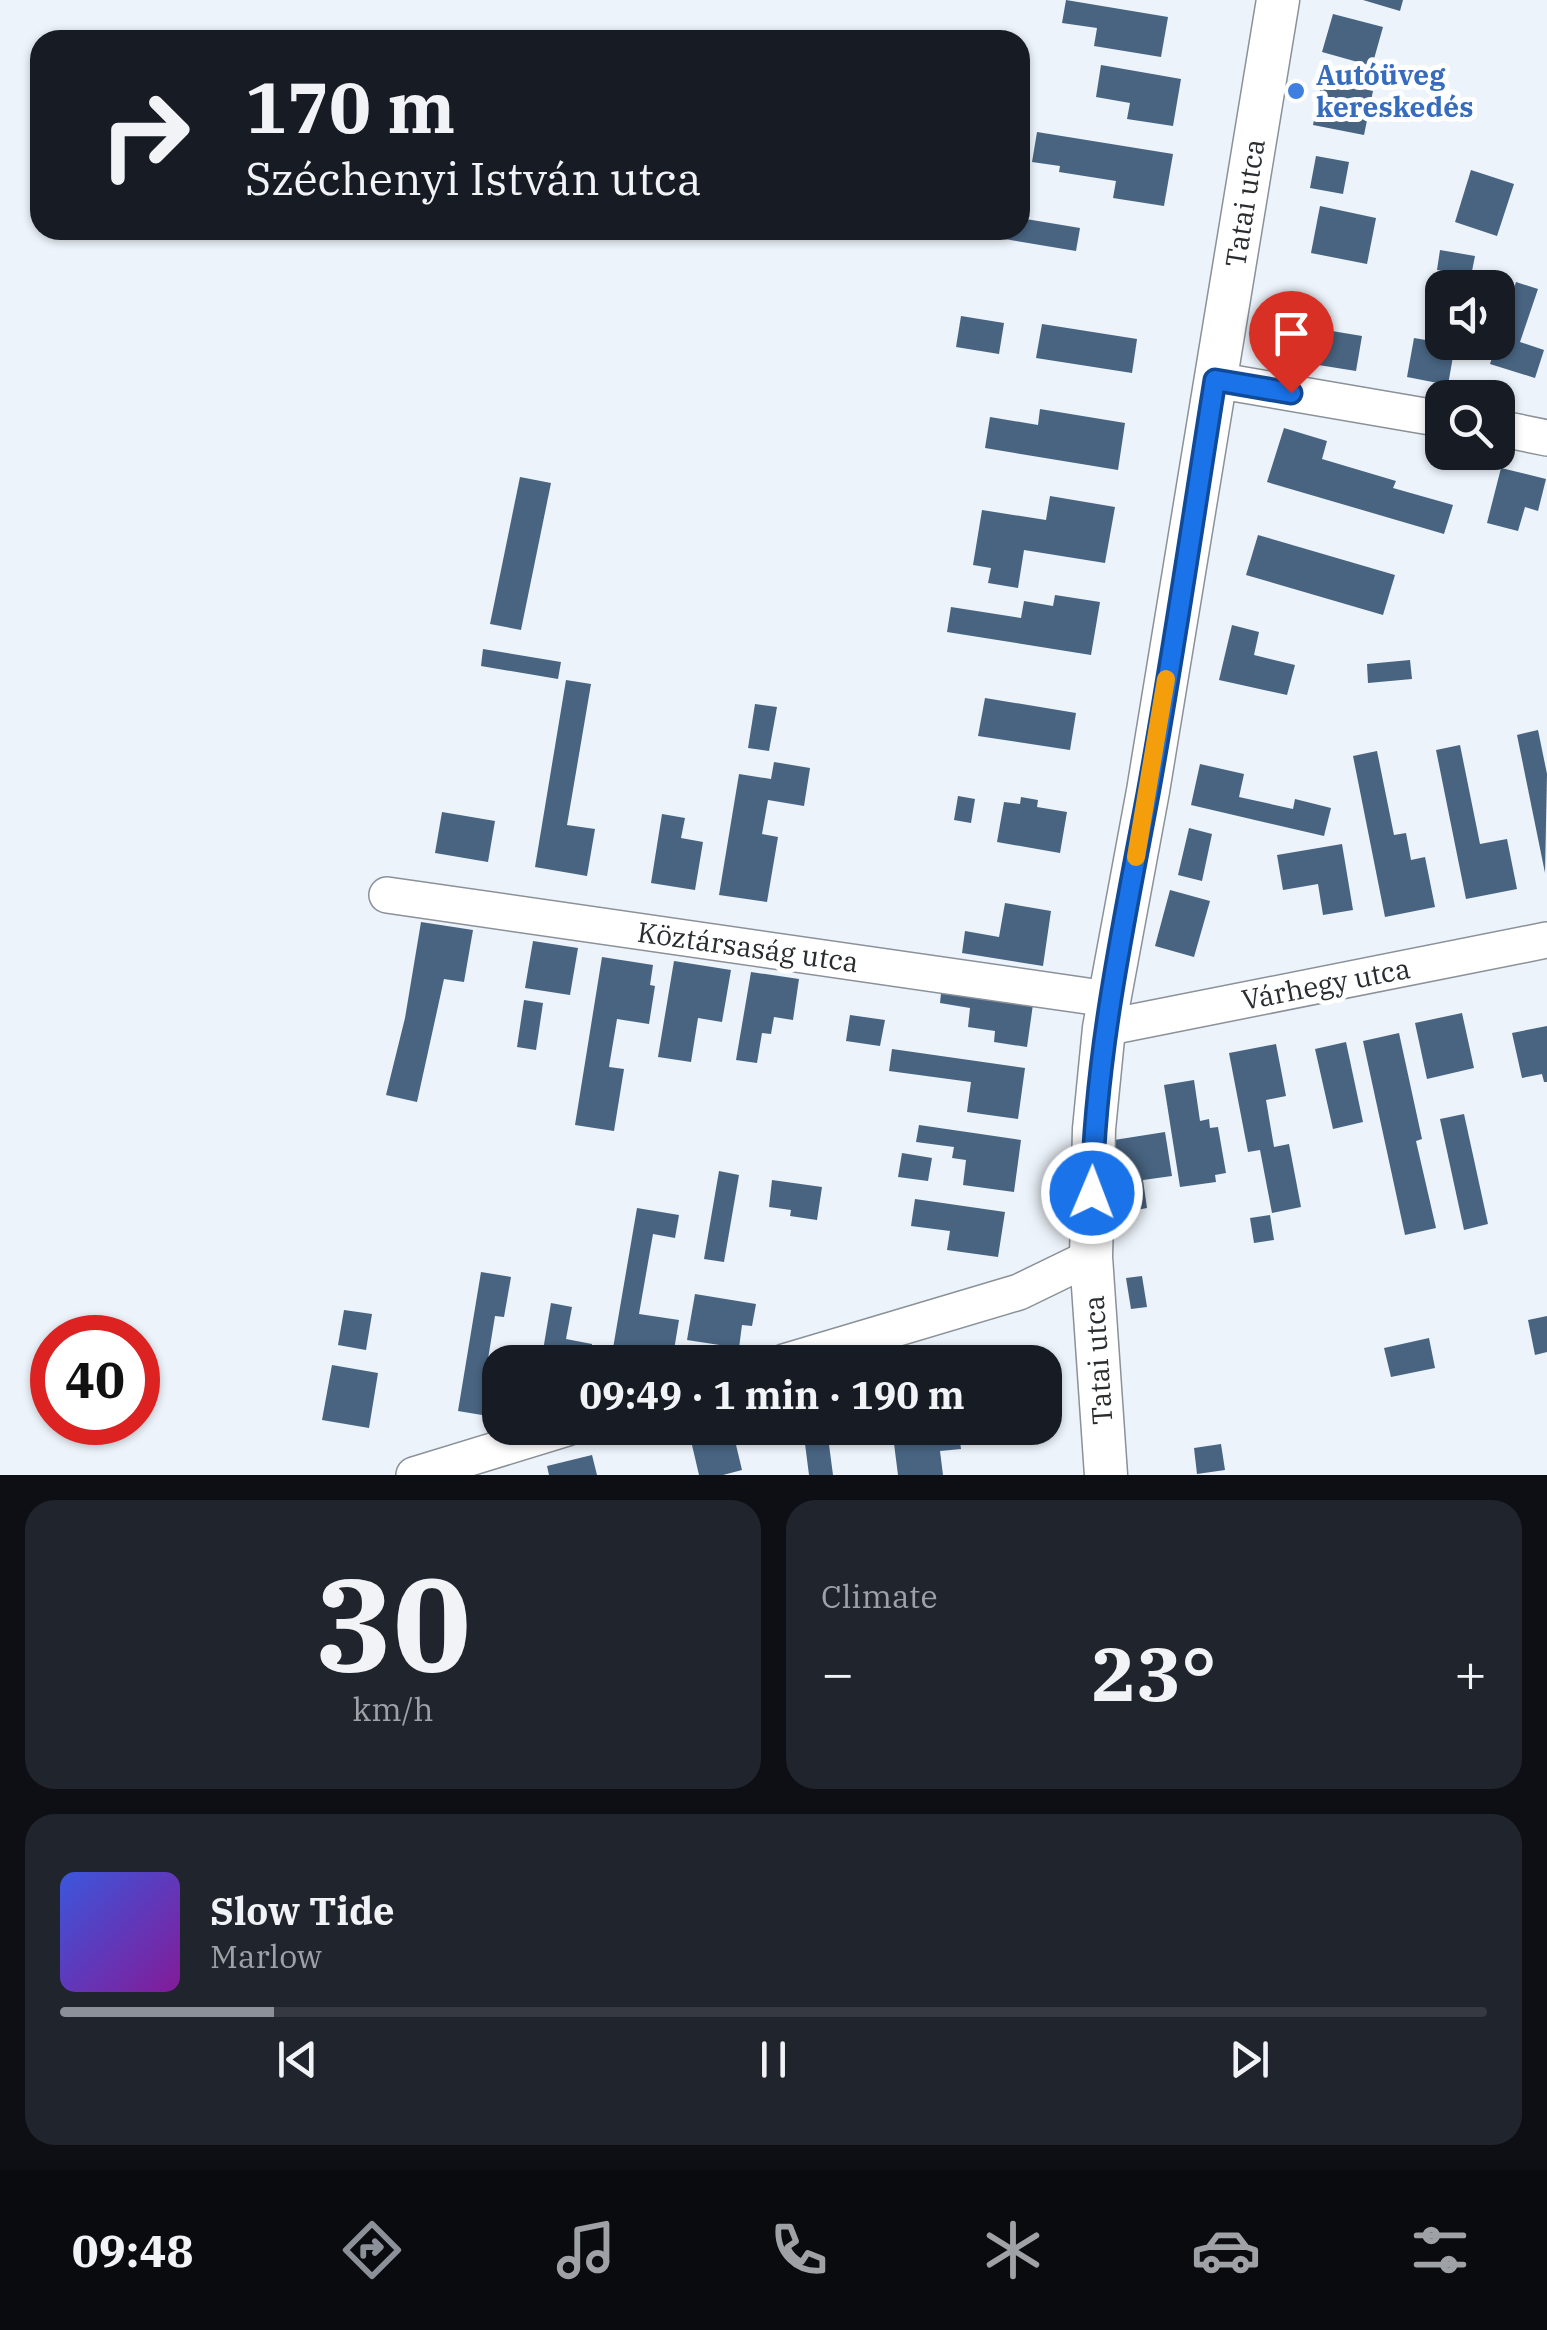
<!DOCTYPE html>
<html lang="en">
<head>
<meta charset="utf-8">
<style>
  :root { --surface:#171b24; --page:#20242c; --text:#f1f3f6; --muted:#9ea1a6; --line:#363941; --accent:#8c9099 }
  body { margin:0; font-family:"IBM Plex Serif",serif; background:var(--page); color:var(--text); height:100vh; display:flex; flex-direction:column; font-size:38px; white-space:nowrap }
  * { box-sizing:border-box; margin:0 }
  p { font-size:32px; color:var(--muted) }
  .icon { flex:none; width:55px; height:55px; fill:none; stroke:currentColor; stroke-width:2; stroke-linecap:round; stroke-linejoin:round }
  .map { position:relative; height:1475px; overflow:hidden }
  .details { display:flex; flex-direction:column; gap:25px; padding:25px; background:#0d0f14; flex:1 }
  .details>* { flex:none }
  .guide { position:absolute; left:30px; top:30px; width:1000px; height:210px; border-radius:30px; box-shadow:0 2px 8px #0004; background:#171b24; color:var(--text); overflow:hidden }
  .buttons { position:absolute; left:1425px; top:270px; display:grid; gap:20px }
  .buttons a { display:grid; place-items:center; width:90px; height:90px; border-radius:20px; background:var(--surface); box-shadow:0 2px 8px #0004; font-size:50px }
  .speed { position:absolute; left:30px; top:1315px; display:flex; gap:20px; font-size:50px; font-weight:700; text-align:center }
  .speed>* { display:grid; place-content:center; width:130px; height:130px; border-radius:50%; background:var(--surface); box-shadow:0 2px 8px #0004; line-height:1 }
  .speed .limit { border:15px solid #d22; background:#fff; color:#111 }
  .pin { position:absolute; display:grid; place-items:center; width:85px; height:85px; color:#fff; margin:-102px -42px; border-radius:50% 50% 50% 0; rotate:-45deg; box-shadow:0 0 10px #0007 }
  .pin .icon { rotate:45deg }
  .me { position:absolute; width:110px; margin:-55px; rotate:1deg; stroke-linejoin:round; filter:drop-shadow(0 0 8px #0008) }
  .turn { display:flex; align-items:center; gap:35px; height:210px; padding:0 50px; font-size:45px }
  .turn .icon { width:130px; height:130px; stroke-width:2.5 }
  .turn b { display:block; font-size:70px; line-height:85px }
  .big { font-size:75px; font-weight:700; line-height:1.1 }
  .details .tile { flex:1; display:flex; flex-direction:column; justify-content:center; gap:15px; min-width:0; padding:0 35px; border-radius:30px; background:var(--page) }
  .details .dial { align-items:center; gap:0 }
  .dial b { font-size:130px; line-height:1 }
  .song { display:flex; align-items:center; gap:30px }
  .cover { width:120px; height:120px; border-radius:15px; background:linear-gradient(135deg,hsl(230 70% 55%),hsl(290 70% 35%)) }
  .played { height:10px; border-radius:5px; background:linear-gradient(90deg,var(--accent) 15%,var(--line) 15%) }
  .keys { display:flex; justify-content:space-around; direction:ltr }
  .heat { display:flex; justify-content:space-between; align-items:center; font-size:55px; direction:ltr }
  .details .tiles { flex:1; display:grid; gap:25px; grid-template-columns:1fr 1fr }
  .tile:last-child { grid-column:span 2 }
  .trip { position:absolute; left:482px; top:1345px; width:580px; height:100px; border-radius:30px; background:var(--surface); box-shadow:0 2px 8px #0004; font-weight:700; line-height:100px; text-align:center }
  .tab-bar { display:flex; height:160px; justify-content:space-around; align-items:center; background:#090b0e; color:var(--muted) }
  .tab-bar .icon { width:70px; height:70px }
  .tab-bar .active { color:var(--accent) }
  .tab-bar b { font-size:45px; color:var(--text) }
  .map>svg:first-child { display:block }
</style>
</head>
<body>
<div class="map">
<svg width="1547" height="1475" viewBox="0 0 1547 1475">
  <rect width="100%" height="100%" fill="#ecf3fa"/>
  <g fill="#486481">
    <polygon points="1066,0 1168,17 1161,57 1094,46 1097,28 1062,23"/>
    <polygon points="1363,0 1403,0 1400,11"/>
    <polygon points="1333,14 1383,27 1372,66 1322,52"/>
    <polygon points="1101,65 1181,79 1173,126 1127,119 1130,103 1096,97"/>
    <polygon points="1322,80 1373,91 1364,135 1313,125"/>
    <polygon points="1037,132 1173,154 1164,206 1113,198 1116,181 1059,172 1060,166 1032,162"/>
    <polygon points="1316,156 1349,162 1343,194 1310,188"/>
    <polygon points="1471,170 1514,184 1497,236 1455,222"/>
    <polygon points="1320,206 1376,218 1367,264 1311,253"/>
    <polygon points="1020,218 1080,228 1076,251 974,234 974,230 1020,230"/>
    <polygon points="1440,250 1475,256 1471,276 1437,270"/>
    <polygon points="1516,282 1538,289 1520,342 1544,350 1535,378 1490,364"/>
    <polygon points="1296,311 1328,316 1326,330 1362,336 1356,371 1287,360"/>
    <polygon points="961,316 1004,323 999,354 956,347"/>
    <polygon points="1042,324 1137,339 1132,373 1036,358"/>
    <polygon points="1414,338 1455,345 1448,385 1407,377"/>
    <polygon points="1040,409 1125,423 1118,470 985,448 990,417 1038,425"/>
    <polygon points="1284,428 1327,441 1322,459 1396,481 1393,488 1453,505 1444,534 1267,482"/>
    <polygon points="1501,468 1546,479 1538,511 1525,507 1518,531 1487,523"/>
    <polygon points="520,477 551,483 521,630 490,624"/>
    <polygon points="1050,496 1115,507 1105,563 1024,550 1018,588 988,583 991,568 973,565 982,510 1046,520"/>
    <polygon points="1258,535 1395,575 1383,615 1246,575"/>
    <polygon points="1055,595 1100,602 1091,655 947,632 951,607 1021,618 1024,601 1053,606"/>
    <polygon points="1232,625 1259,632 1254,655 1295,665 1287,695 1219,680"/>
    <polygon points="483,649 561,662 558,679 481,666"/>
    <polygon points="1410,660 1412,679 1368,683 1367,664"/>
    <polygon points="566,680 591,684 567,825 595,829 587,876 535,867"/>
    <polygon points="985,698 1076,713 1070,750 978,736"/>
    <polygon points="755,704 777,707 769,751 748,748"/>
    <polygon points="1538,730 1547,774 1545,873 1517,735"/>
    <polygon points="1460,745 1480,844 1507,839 1517,889 1466,899 1436,750"/>
    <polygon points="1377,751 1394,835 1406,833 1411,860 1425,857 1435,907 1385,917 1353,756"/>
    <polygon points="774,762 810,768 804,806 768,800 762,834 778,837 767,902 719,895 739,774 771,779"/>
    <polygon points="1200,764 1244,774 1239,797 1293,809 1295,799 1331,808 1324,836 1191,805"/>
    <polygon points="958,796 975,799 971,823 954,820"/>
    <polygon points="1021,797 1038,800 1037,807 1067,812 1060,853 997,842 1004,802 1020,804"/>
    <polygon points="442,812 495,821 488,862 435,853"/>
    <polygon points="662,814 685,818 681,838 703,842 695,890 651,883"/>
    <polygon points="1189,828 1212,834 1202,881 1178,875"/>
    <polygon points="1342,844 1353,910 1323,915 1318,884 1283,890 1277,855"/>
    <polygon points="1170,890 1210,901 1194,957 1155,946"/>
    <polygon points="1005,903 1051,911 1043,966 962,953 965,931 999,937"/>
    <polygon points="421,922 473,930 464,982 444,979 417,1102 386,1095 405,1018"/>
    <polygon points="533,941 578,948 570,995 525,988"/>
    <polygon points="602,957 653,965 650,985 655,986 649,1024 617,1019 609,1067 624,1069 614,1131 575,1125"/>
    <polygon points="674,961 731,970 722,1022 698,1018 691,1062 658,1057"/>
    <polygon points="751,972 799,979 793,1020 774,1017 771,1034 762,1033 757,1063 736,1060"/>
    <polygon points="942,984 1034,997 1027,1047 994,1042 995,1031 968,1027 970,1008 940,1003"/>
    <polygon points="524,1000 543,1003 536,1050 517,1047"/>
    <polygon points="1462,1013 1474,1068 1427,1079 1415,1023"/>
    <polygon points="850,1015 885,1020 880,1046 846,1041"/>
    <polygon points="1547,1026 1547,1082 1544,1082 1542,1074 1522,1078 1512,1033"/>
    <polygon points="1399,1033 1422,1139 1416,1141 1436,1228 1405,1235 1363,1041"/>
    <polygon points="1346,1042 1363,1122 1333,1129 1315,1049"/>
    <polygon points="1276,1044 1286,1096 1266,1100 1274,1147 1289,1144 1301,1207 1272,1213 1260,1150 1248,1152 1229,1053"/>
    <polygon points="892,1049 1025,1068 1018,1119 967,1112 971,1082 889,1071"/>
    <polygon points="1194,1080 1200,1121 1209,1119 1210,1128 1218,1127 1226,1173 1215,1175 1216,1182 1180,1187 1164,1085"/>
    <polygon points="1464,1114 1488,1224 1464,1230 1440,1119"/>
    <polygon points="919,1125 1021,1140 1014,1192 963,1185 966,1160 952,1158 954,1147 916,1142"/>
    <polygon points="1165,1132 1172,1176 1143,1180 1147,1208 1126,1212 1114,1140"/>
    <polygon points="902,1153 932,1158 928,1181 898,1177"/>
    <polygon points="719,1171 739,1175 724,1262 704,1259"/>
    <polygon points="772,1180 822,1187 817,1220 790,1216 791,1210 769,1207"/>
    <polygon points="915,1199 1005,1212 998,1257 947,1250 950,1231 911,1226"/>
    <polygon points="637,1208 679,1215 675,1238 653,1234 639,1314 679,1320 672,1362 611,1360"/>
    <polygon points="1270,1215 1274,1240 1254,1243 1250,1218"/>
    <polygon points="481,1272 511,1277 504,1317 495,1316 488,1359 498,1361 496,1376 500,1376 500,1418 458,1411"/>
    <polygon points="1142,1276 1147,1307 1131,1309 1126,1278"/>
    <polygon points="695,1294 756,1304 752,1326 742,1325 739,1348 687,1340"/>
    <polygon points="551,1303 572,1307 566,1339 592,1344 591,1352 603,1354 601,1362 541,1362"/>
    <polygon points="344,1310 372,1314 366,1350 338,1345"/>
    <polygon points="1547,1316 1547,1352 1535,1355 1528,1320"/>
    <polygon points="1429,1338 1435,1368 1391,1377 1384,1348"/>
    <polygon points="332,1365 378,1373 369,1428 322,1420"/>
    <polygon points="688,1428 732,1428 742,1470 723,1475 699,1475"/>
    <polygon points="803,1428 852,1428 853,1434 828,1437 833,1475 809,1475"/>
    <polygon points="892,1428 958,1428 961,1449 940,1451 943,1475 898,1475"/>
    <polygon points="1221,1444 1225,1470 1197,1474 1194,1448"/>
    <polygon points="592,1455 597,1475 549,1475 547,1466"/>
  </g>
  <g fill="none" stroke-linecap="round" stroke-linejoin="round">
    <defs>
      <g id="minor">
        <polyline points="1215,380 1442,419"/>
        <polyline points="1498,428 1547,438"/>
        <polyline points="387,895 1108,999"/>
        <polyline points="1104,1028 1547,940"/>
        <polyline points="784,1362 1019,1292 1091,1257"/>
        <polyline points="414,1475 567,1428"/>
      </g>
      <polyline id="tertiary" points="1106,1475 1091,1257 1094,1129 1104,1028 1148,791 1278,0"/>
    </defs>
    <use href="#minor" stroke="#8b9198" stroke-width="38"/>
    <use href="#tertiary" stroke="#8b9198" stroke-width="45"/>
    <use href="#minor" stroke="#fff" stroke-width="35"/>
    <use href="#tertiary" stroke="#fff" stroke-width="42"/>
  </g>
  <g fill="none" stroke-linecap="round" stroke-linejoin="round">
    <defs>
      <path id="route" d="M1092,1193C1095,1057 1123,927 1148,794C1173,657 1193,518 1215,380L1291,393"/>
    </defs>
    <use href="#route" stroke="#114b97" stroke-width="25"/>
    <use href="#route" stroke="#1a73e8" stroke-width="18"/>
    <polyline stroke="#f59e0b" stroke-width="18" points="1136,857 1166,679"/>
  </g>
  <circle fill="#3f7fe0" stroke="#fff" stroke-width="4" cx="1296" cy="91" r="10"/>
  <g text-anchor="middle" stroke-width="10" stroke-linejoin="round" paint-order="stroke">
    <g font-size="28" font-weight="bold" fill="#366cbe" stroke="#fff" text-anchor="start">
      <text x="1316" y="85">Autóüveg<tspan x="1316" dy="32">kereskedés</tspan></text>
    </g>
    <g font-size="28" fill="#2a2d2f" stroke="#fff">
      <text transform="translate(1245 203) rotate(-81)" y="10">Tatai utca</text>
      <text transform="translate(748 947) rotate(8)" y="10">Köztársaság utca</text>
      <text transform="translate(1326 984) rotate(-11)" y="10">Várhegy utca</text>
      <text transform="translate(1098 1360) rotate(-94)" y="10">Tatai utca</text>
    </g>
  </g>
</svg>
<div class="buttons">
<a><svg class="icon" aria-label="sound" viewBox="0 0 24 24"><path d="M4 9h4l5-4v14l-5-4H4zM17 9q2 3 0 6"/></svg></a>
<a><svg class="icon" aria-label="search" viewBox="0 0 24 24"><circle cx="10" cy="10" r="6"/><path d="M15 15l6 6"/></svg></a>
</div>
<div class="speed"><div class="limit">40</div></div>
<div class="pin" style="left:1291px;top:393px;background:#d93025"><svg class="icon" aria-label="arrive" viewBox="0 0 24 24"><path d="M6 21V4h12l-3 4 3 4H6"/></svg></div>
<svg class="me" style="left:1092px;top:1193px" viewBox="-20 -20 40 40"><circle r="17" fill="#1a73e8" stroke="#fff" stroke-width="3"/><path d="M0-11L8 9 0 5-8 9z" fill="#fff"/></svg>
<div class="trip">09:49 · 1 min · 190 m</div>
<div class="guide">
<div class="turn"><svg class="icon" aria-label="right" viewBox="0 0 24 24"><path d="M7 20v-9h11M14 6l5 5-5 5"/></svg><div><b>170 m</b>Széchenyi István utca</div></div>
</div>
</div>
<section class="details">
<div class="tiles">
<div class="tile dial"><b>30</b><p>km/h</p></div>
<div class="tile"><p>Climate</p>
<div class="heat"><a>−</a><b class="big">23°</b><a>+</a></div>
</div>
<div class="tile">
<div class="song"><i class="cover"></i><div><b>Slow Tide</b><p>Marlow</p></div></div>
<div class="played"></div>
<div class="keys"><svg class="icon" aria-label="previous" viewBox="0 0 24 24"><path d="M18 5L8 12l10 7zM5 5v14"/></svg><svg class="icon" aria-label="pause" viewBox="0 0 24 24"><path d="M8 5v14M16 5v14"/></svg><svg class="icon" aria-label="next" viewBox="0 0 24 24"><path d="M6 5l10 7-10 7zM19 5v14"/></svg></div>
</div>
</div>
</section>
<nav class="tab-bar">
<b>09:48</b>
<svg class="icon active" aria-label="directions" viewBox="0 0 24 24"><path d="M12 3l9 9-9 9-9-9zM9 14v-3h6M13 9l2 2-2 2"/></svg>
<svg class="icon" aria-label="music" viewBox="0 0 24 24"><path d="M9 18V5l10-2v13"/><circle cx="6" cy="18" r="3"/><circle cx="16" cy="16" r="3"/></svg>
<svg class="icon" aria-label="phone" viewBox="0 0 24 24"><path d="M5 4h4l2 5-3 2q2 4 5 5l2-3 5 2v4C11 20 4 13 5 4z"/></svg>
<svg class="icon" aria-label="climate" viewBox="0 0 24 24"><path d="M12 3v18M4 7l16 10M4 17L20 7"/></svg>
<svg class="icon" aria-label="car" viewBox="0 0 24 24"><path d="M5 17H2v-5l4-1 3-4h7l3 4 3 1v5h-3M9 17h6M6 11h13"/><circle cx="7" cy="17" r="2"/><circle cx="17" cy="17" r="2"/></svg>
<svg class="icon" aria-label="filters" viewBox="0 0 24 24"><path d="M4 7h16M4 17h16"/><circle cx="9" cy="7" r="2"/><circle cx="15" cy="17" r="2"/></svg>
</nav>
</body>
</html>
